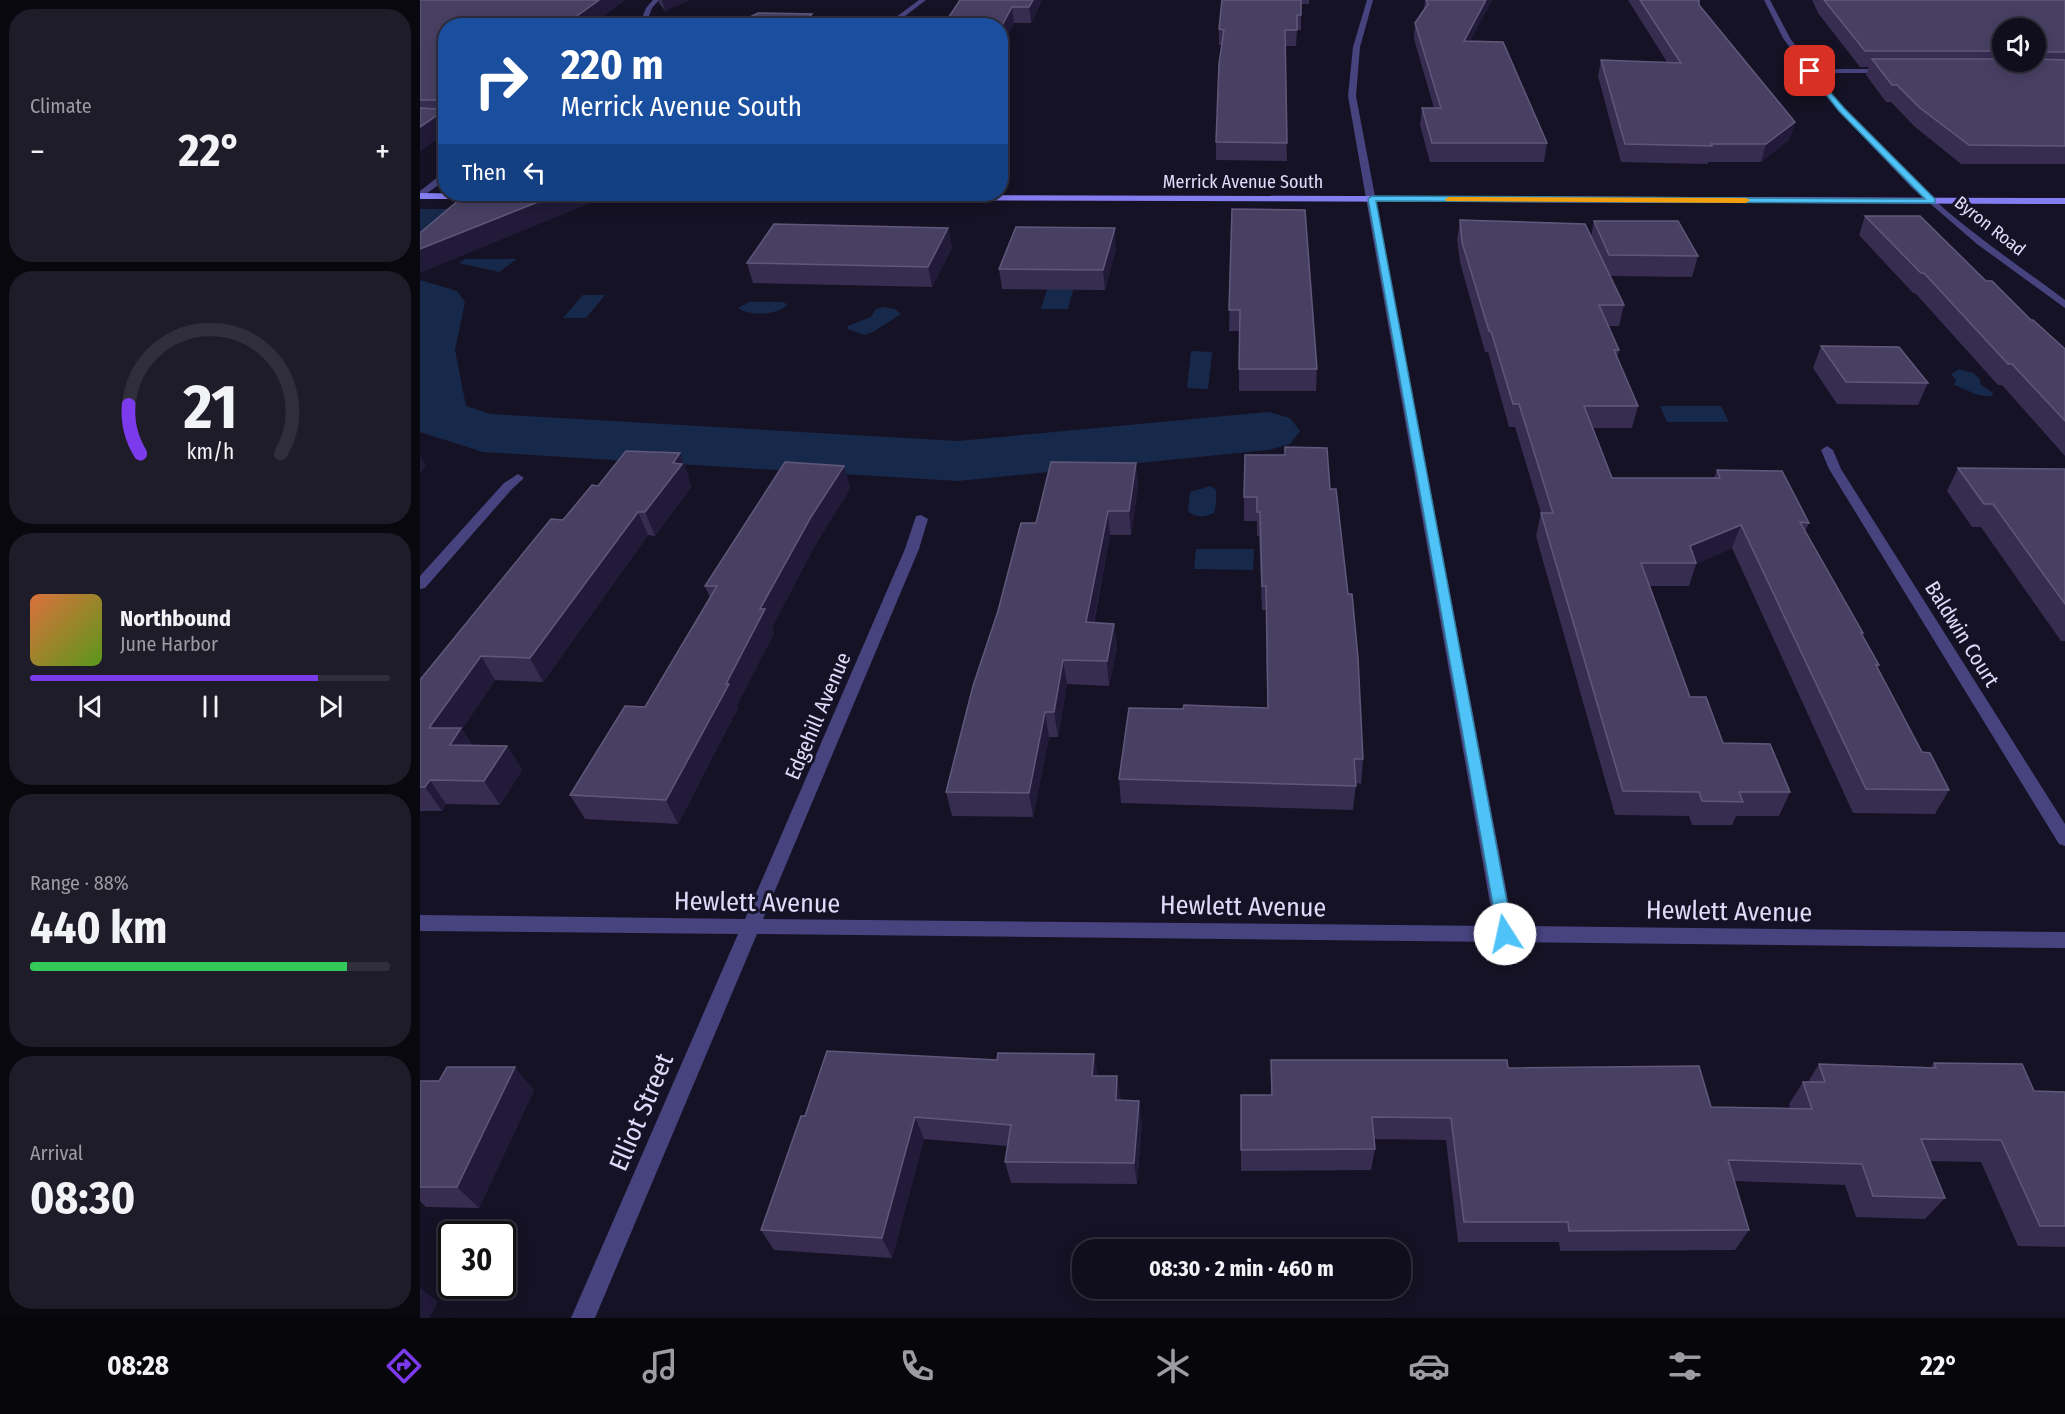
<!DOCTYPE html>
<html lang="en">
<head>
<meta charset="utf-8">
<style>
  :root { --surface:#100e1c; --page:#1e1c29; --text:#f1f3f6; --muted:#9c9ca3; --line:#302e3b; --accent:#7c3aed }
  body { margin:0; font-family:"Fira Sans Condensed",sans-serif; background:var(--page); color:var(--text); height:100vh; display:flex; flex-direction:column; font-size:22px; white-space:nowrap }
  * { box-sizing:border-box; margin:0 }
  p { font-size:20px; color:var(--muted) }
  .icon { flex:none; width:33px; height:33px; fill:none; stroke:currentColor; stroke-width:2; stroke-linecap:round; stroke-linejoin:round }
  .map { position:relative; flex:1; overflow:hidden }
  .panel { display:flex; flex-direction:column; gap:9px; padding:9px; background:#09080f; width:420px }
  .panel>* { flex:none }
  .guide { position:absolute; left:18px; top:18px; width:570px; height:183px; border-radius:24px; box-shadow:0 3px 15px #0003,0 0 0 2px var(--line); background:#1a4fa0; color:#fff; overflow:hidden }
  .tools { position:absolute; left:1572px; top:18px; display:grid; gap:12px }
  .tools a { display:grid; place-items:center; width:54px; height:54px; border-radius:50%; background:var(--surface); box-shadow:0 3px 15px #0003,0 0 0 2px var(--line); font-size:30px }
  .speed { position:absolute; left:18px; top:1221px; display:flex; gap:12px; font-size:30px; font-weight:700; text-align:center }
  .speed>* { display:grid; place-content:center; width:78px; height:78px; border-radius:50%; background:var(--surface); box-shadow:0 3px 15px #0003,0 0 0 2px var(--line); line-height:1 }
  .speed .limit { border:3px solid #111; border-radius:9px; background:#fff; color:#111 }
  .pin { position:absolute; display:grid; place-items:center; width:51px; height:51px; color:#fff; margin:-26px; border-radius:12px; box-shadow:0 3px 9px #0006 }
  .me { position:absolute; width:66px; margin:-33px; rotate:350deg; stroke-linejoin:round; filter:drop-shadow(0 0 4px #0008) }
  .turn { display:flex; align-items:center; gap:21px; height:126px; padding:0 24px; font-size:27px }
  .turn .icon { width:78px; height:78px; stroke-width:2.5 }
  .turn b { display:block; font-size:42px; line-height:51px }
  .then { display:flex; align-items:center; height:57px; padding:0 24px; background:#0003; gap:12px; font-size:22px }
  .big { font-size:45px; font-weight:700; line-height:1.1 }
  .panel .widget { flex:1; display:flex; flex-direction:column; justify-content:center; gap:9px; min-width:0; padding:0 21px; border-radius:24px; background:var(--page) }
  .panel .dial { align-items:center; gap:0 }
  .dial svg { height:156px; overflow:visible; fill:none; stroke:var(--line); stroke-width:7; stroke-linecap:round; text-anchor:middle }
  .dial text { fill:var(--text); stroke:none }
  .song { display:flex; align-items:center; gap:18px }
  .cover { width:72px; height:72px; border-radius:9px; background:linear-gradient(135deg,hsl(20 70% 55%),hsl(90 70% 35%)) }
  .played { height:6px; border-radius:3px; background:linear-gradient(90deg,var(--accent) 80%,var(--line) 80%) }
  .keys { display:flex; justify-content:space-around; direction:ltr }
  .heat { display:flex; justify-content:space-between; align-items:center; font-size:33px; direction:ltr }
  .charge { height:9px; border-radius:4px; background:linear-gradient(90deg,#34c759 88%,var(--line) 0) }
  .trip { position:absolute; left:652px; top:1239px; width:339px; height:60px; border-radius:24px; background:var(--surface); box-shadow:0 3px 15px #0003,0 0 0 2px var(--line); font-weight:700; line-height:60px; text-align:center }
  .dock { display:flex; height:96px; justify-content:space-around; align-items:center; background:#06060b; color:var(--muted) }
  .dock .icon { width:42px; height:42px }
  .dock .selected { color:var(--accent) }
  .dock b { font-size:27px; color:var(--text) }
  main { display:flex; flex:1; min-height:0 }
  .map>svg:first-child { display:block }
</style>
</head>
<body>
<main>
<section class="panel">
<div class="widget"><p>Climate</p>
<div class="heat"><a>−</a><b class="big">22°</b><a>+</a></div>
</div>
<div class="widget dial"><svg viewBox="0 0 100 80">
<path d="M14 69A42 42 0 1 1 86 69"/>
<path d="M14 69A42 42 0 0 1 8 44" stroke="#7c3aed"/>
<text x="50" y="56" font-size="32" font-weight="700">21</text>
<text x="50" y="72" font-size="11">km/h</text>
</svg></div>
<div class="widget">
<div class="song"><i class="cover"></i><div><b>Northbound</b><p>June Harbor</p></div></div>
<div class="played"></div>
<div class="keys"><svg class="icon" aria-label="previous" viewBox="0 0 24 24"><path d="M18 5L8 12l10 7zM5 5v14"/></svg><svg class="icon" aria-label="pause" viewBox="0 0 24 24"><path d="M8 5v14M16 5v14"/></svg><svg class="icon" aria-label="next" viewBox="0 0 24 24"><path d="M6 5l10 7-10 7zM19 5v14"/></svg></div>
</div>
<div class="widget"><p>Range · 88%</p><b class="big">440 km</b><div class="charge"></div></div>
<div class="widget"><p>Arrival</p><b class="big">08:30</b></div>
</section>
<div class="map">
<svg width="1645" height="1318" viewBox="0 0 1645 1318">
  <rect width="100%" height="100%" fill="#161225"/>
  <g fill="#17294a">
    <polygon points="0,209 44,209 0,245"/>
    <polygon points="45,259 97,259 79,272 39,263"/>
    <polygon points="629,283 655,283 648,309 621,309"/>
    <polygon points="163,295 185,295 166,318 143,318"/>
    <path d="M329,302H362L367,304C359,316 329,316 318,308Z"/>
    <polygon points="464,307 475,309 481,314 453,332 444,335 428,329 428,326 451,317 456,309"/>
    <polygon points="771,351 792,352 788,389 767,388"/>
    <path d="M1539,369L1553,373L1560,379V384L1573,393L1572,396C1559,398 1546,389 1534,385L1536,380L1531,374Z"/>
    <polygon points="1240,406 1301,406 1309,422 1247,422"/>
    <path d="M791,486L796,490V504L794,513C783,518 777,517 768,512L770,492Z"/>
    <polygon points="776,549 834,549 833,570 774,569"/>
  </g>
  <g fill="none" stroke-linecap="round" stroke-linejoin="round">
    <polygon fill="#17294a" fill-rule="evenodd" points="0,280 37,291 45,302 35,350 46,406 70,414 538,441 848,412 870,418 880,431 870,444 848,450 538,481 63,452 0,432"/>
    <g fill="#47437f" fill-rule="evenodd">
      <polygon points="233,0 239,0 232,8 225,26 219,26 226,8"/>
      <polygon points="499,0 506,0 472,26 464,26"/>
      <polygon points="947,0 953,0 940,47 936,96 1093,926 1645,932 1645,948 337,934 175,1318 151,1318 318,934 0,931 0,915 325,919 485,549 496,516 501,515 508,519 499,549 343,919 1074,926 928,96 933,47"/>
      <path d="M1344,0H1350L1370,38L1392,69H1471L1468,73H1395C1435,122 1480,170 1528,212C1565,243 1606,271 1645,300V308L1557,244L1492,188L1433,126L1390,76L1363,38Z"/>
      <polygon points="23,173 26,173 26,180 0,198 0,191"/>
      <polygon points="1407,446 1413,450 1421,469 1645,824 1645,846 1639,844 1409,469 1401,450"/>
      <polygon points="98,474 104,478 92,489 5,588 0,589 0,576 84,483"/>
    </g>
    <g fill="#847df0" fill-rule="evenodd">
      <polygon points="0,193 65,194 68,196 64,199 0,199"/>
      <polygon points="150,194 1645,198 1645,204 151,199 147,196"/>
    </g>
  </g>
  <g fill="#362d51" fill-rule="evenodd">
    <polygon points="0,0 205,0 170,26 26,26 26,132 0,151"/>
    <polygon points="238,0 269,0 245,11 239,3"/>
    <polygon points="540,0 622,0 611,23 594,23 582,45 580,45 580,26"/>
    <polygon points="802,0 889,0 889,4 881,4 881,30 877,30 876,46 865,46 867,161 796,160 796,142 802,45 799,45 799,29"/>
    <polygon points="1005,0 1072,0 1050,41 1127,143 1124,162 1010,162 1000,125 1002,108 1014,108 994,39 995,23 1004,9"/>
    <polygon points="1208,0 1279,0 1279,5 1375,122 1369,140 1341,162 1288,162 1288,164 1201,162 1178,76 1181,60 1247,62"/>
    <path d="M1392,0H1645V164H1541L1494,126L1471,102H1466L1446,75L1449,67H1440L1398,13ZM1582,28H1616V62H1582Z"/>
    <polygon points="812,209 897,369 896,391 819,391 819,331 809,331"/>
    <polygon points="1445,216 1566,281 1645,349 1645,456 1582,385 1578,385 1496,294 1493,293 1439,235"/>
    <polygon points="1040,220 1171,236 1174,221 1278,256 1272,277 1190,276 1204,305 1199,326 1188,326 1199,350 1197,357 1218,406 1212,428 1172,428 1192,478 1294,478 1297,470 1389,523 1385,531 1443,633 1442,635 1459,665 1457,668 1502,752 1529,790 1515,814 1433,813 1312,548 1276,564 1269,586 1230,586 1270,697 1303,743 1370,792 1359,816 1316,816 1312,825 1272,825 1269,816 1195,815 1116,536 1121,513 1095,427 1089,427 1068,352 1065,352 1040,262 1037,240"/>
    <polygon points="528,228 532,248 512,287 333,283 327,263"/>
    <polygon points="696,248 685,290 582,289 579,269"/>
    <polygon points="1401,346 1508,383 1498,405 1417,404 1393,368"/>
    <polygon points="716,463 718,486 711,535 690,535 674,623 694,624 697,648 689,686 647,684 638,737 629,737 613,817 532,816 526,792 578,611 616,523"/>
    <polygon points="424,466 430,489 398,540 352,627 354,633 317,705 318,708 258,824 165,819 150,795 225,707 290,598 285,586"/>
    <polygon points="1538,468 1645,469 1645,641 1641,641 1561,527 1552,527 1527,491"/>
    <polygon points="269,476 268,478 271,487 235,536 228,535 123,682 75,680 42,729 52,745 87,746 102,770 80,805 26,804 22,811 0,811 0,680 143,520"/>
    <polygon points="910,489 943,759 941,784 936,783 933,810 701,803 699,779 763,709 847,708 846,610 842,610 839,536 837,536 837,521 824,521 824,497"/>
    <polygon points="851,1060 1088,1068 1291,1107 1370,1108 1369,1104 1383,1082 1388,1082 1399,1064 1511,1067 1514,1063 1614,1091 1645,1092 1645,1247 1598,1246 1561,1162 1510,1161 1525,1198 1505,1219 1436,1217 1425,1185 1314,1181 1329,1230 1315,1250 1140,1251 1139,1242 1038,1242 1026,1140 954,1139 955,1149 951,1170 821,1171 821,1095 851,1095"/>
    <polygon points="678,1076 701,1098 700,1100 722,1123 717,1184 591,1183 585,1162 588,1146 504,1139 472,1258 354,1250 341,1230 385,1116"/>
    <polygon points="0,1081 114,1090 59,1208 6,1207 0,1201"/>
  </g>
  <g fill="#211a38">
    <polygon points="179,0 205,0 170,26 143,26"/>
    <polygon points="242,0 269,0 245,11"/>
    <polygon points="613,0 622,0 611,23 609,7"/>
    <polygon points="1066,0 1072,0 1042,57 1044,41"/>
    <polygon points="592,7 594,23 582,45 580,29"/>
    <polygon points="392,14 394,26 380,26"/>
    <polygon points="26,109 26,132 0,151 0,127"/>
    <polygon points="1375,122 1369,140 1341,162 1346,144"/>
    <polygon points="138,194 170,194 173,202 0,273 0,249"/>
    <polygon points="528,228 532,248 512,287 508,267"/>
    <polygon points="695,228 696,248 685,290 683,270"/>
    <polygon points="260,453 269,476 268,478 271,487 235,536 225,512 253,463"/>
    <polygon points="0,455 6,466 0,473"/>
    <polygon points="716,463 718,486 711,535 709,511"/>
    <polygon points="424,466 430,489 398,540 352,627 354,633 317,705 318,708 258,824 246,800 306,684 340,609 391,517"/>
    <polygon points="688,511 690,535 669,646 666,622"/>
    <polygon points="218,512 228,535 123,682 110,658"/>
    <polygon points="1321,525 1312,548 1276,564 1270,546"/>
    <polygon points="694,624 697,648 689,686 687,661"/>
    <polygon points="61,656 75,680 42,729 57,752 46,769 9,728"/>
    <polygon points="643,660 647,684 638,737 634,712"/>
    <polygon points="625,712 629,737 613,817 609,793"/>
    <polygon points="87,746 102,770 80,805 64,781"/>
    <polygon points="10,780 26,804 22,811 5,787"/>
    <polygon points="674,1054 678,1076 672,1076"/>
    <polygon points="95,1067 114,1090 59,1208 37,1187"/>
    <polygon points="697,1076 701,1098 699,1122 696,1100"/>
    <polygon points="719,1101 722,1123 717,1184 714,1163"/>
    <polygon points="495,1117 504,1139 472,1258 462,1238"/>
    <polygon points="0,1288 18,1302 9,1318 0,1318"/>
  </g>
  <g fill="#484063" stroke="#60587b" stroke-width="1.5">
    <polygon points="0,0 179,0 143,26 26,26 26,109 0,127 0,108 18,109 21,102 18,100 0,100"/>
    <polygon points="540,0 613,0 609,7 592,7 580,29 580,26 523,26"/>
    <polygon points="802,0 881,0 881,15 877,15 877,30 865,30 867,143 796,142 799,64 804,30 799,29"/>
    <polygon points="1006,0 1066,0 1044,41 1083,42 1127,143 1012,143 1002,108 1021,108 995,23 1008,4"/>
    <polygon points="1220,0 1279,0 1279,5 1375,122 1346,144 1291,144 1292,146 1205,144 1181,60 1261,63"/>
    <polygon points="1404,0 1645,0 1645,52 1616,52 1616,28 1582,28 1582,51 1445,51"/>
    <polygon points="338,13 392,14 380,26 312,26"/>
    <polygon points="1452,59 1582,59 1582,62 1616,62 1616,59 1645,60 1645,146 1549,145 1500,108 1477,85 1472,85"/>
    <polygon points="46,194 138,194 0,249 0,233"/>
    <polygon points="812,209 885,210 897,369 819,369 820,310 809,310"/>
    <polygon points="1445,216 1500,216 1566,281 1572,281 1611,320 1613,320 1645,349 1645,421 1592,364 1588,364 1504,273 1501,273"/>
    <polygon points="1040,220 1165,224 1204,305 1179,305 1199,350 1194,350 1218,406 1164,406 1192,478 1300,478 1297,470 1362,471 1389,523 1380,522 1443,633 1441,633 1459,665 1456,665 1502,752 1510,753 1529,790 1446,789 1321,525 1270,546 1276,563 1221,563 1270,697 1286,697 1303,743 1350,744 1370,792 1319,792 1323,802 1282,801 1279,792 1203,791 1121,513 1133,513 1099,404 1093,404 1071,331 1069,331 1042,242"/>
    <polygon points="1174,221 1258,221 1278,256 1189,255"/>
    <polygon points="354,224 528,228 508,267 327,263"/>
    <polygon points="596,227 695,228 683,270 579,269"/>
    <polygon points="1401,346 1479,347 1508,383 1426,382"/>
    <polygon points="865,447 907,448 910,489 916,489 928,594 932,594 938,658 943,759 934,759 936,786 699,779 709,708 763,709 764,705 848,708 846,586 842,586 840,512 837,512 837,497 824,497 825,455 865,455"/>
    <polygon points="206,451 260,453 253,463 262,464 225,512 218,512 110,658 61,656 9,728 41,728 30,745 87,746 64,781 10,780 5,787 0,787 0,680 131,519 143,520 172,485 178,486"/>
    <polygon points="365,462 424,466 391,517 340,609 345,609 306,684 309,684 246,800 150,795 205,706 225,707 297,586 285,586"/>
    <polygon points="631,462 716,463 709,511 688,511 666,622 694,624 687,661 643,660 634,712 625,712 609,793 526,792 553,686 578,611 601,523 616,523"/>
    <polygon points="1538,468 1645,469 1645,604 1573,504 1564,504"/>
    <polygon points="407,1051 577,1060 578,1053 674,1054 672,1076 697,1076 696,1100 719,1101 714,1163 585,1162 591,1125 495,1117 462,1238 341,1230 381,1116 385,1116"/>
    <polygon points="851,1060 1087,1060 1088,1068 1279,1066 1291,1107 1392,1109 1383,1082 1405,1082 1399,1064 1516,1068 1514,1063 1602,1064 1614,1091 1645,1092 1645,1226 1620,1226 1581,1140 1501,1139 1525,1198 1453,1196 1442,1164 1308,1160 1329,1230 1149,1231 1148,1222 1044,1222 1031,1118 952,1117 955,1149 821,1150 821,1095 852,1095"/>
    <polygon points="27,1067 95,1067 37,1187 0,1187 0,1081 19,1081"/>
  </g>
  <polygon fill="#4fc3f7" stroke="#337fa1" stroke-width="1.5" points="1390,69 1424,108 1515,199 1515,203 956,201 1093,934 1091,939 1085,941 1079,939 948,199 952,196 1505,199 1419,111 1387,71"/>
  <polygon fill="#f59e0b" points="1029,197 1326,198 1330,200 1326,203 1026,201 1025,199"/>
  <g text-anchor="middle" stroke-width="6" stroke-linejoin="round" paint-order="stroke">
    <g font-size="18" fill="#e0dbfb" stroke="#161225">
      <text x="823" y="188">Merrick Avenue South</text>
      <text transform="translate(1570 226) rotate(38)" y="6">Byron Road</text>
    </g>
    <g font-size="21" fill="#e0dbfb" stroke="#161225">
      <text transform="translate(1542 634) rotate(58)" y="7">Baldwin Court</text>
      <text transform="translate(398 716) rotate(-67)" y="7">Edgehill Avenue</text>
    </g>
    <g font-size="26" fill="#e0dbfb" stroke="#161225">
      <text transform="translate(337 902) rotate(1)" y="9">Hewlett Avenue</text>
      <text transform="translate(823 906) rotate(1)" y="9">Hewlett Avenue</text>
      <text transform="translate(1309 911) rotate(1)" y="9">Hewlett Avenue</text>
      <text transform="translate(221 1112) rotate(-67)" y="9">Elliot Street</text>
    </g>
  </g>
</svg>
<div class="tools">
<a><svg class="icon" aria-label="sound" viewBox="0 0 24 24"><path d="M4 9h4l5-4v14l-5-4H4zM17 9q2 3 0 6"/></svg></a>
</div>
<div class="speed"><div class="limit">30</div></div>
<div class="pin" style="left:1390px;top:71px;background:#d93025"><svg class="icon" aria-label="arrive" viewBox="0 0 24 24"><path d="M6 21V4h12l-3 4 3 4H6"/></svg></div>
<svg class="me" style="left:1085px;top:934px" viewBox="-20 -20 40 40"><circle r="19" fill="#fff"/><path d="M0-13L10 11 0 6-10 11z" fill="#4fc3f7"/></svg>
<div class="trip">08:30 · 2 min · 460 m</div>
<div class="guide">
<div class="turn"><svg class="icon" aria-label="right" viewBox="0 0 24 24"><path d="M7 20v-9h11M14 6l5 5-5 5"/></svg><div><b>220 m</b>Merrick Avenue South</div></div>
<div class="then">Then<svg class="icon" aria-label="left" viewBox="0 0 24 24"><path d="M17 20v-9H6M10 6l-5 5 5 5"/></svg></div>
</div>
</div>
</main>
<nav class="dock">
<b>08:28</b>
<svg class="icon selected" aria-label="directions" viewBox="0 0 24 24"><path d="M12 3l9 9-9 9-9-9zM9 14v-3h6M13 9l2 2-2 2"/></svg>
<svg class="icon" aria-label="music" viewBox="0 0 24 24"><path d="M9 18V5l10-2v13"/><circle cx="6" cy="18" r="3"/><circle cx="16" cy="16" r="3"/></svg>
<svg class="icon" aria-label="phone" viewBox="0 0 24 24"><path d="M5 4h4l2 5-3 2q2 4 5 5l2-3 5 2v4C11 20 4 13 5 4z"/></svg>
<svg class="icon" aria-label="climate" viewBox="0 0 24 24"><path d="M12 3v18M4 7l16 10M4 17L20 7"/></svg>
<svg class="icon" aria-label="car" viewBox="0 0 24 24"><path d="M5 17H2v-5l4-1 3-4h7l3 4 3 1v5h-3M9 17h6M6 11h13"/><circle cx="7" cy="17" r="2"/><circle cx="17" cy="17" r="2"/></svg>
<svg class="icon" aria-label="filters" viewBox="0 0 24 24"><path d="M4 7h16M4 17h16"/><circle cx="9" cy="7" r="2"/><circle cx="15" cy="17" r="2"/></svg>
<b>22°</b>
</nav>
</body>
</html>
